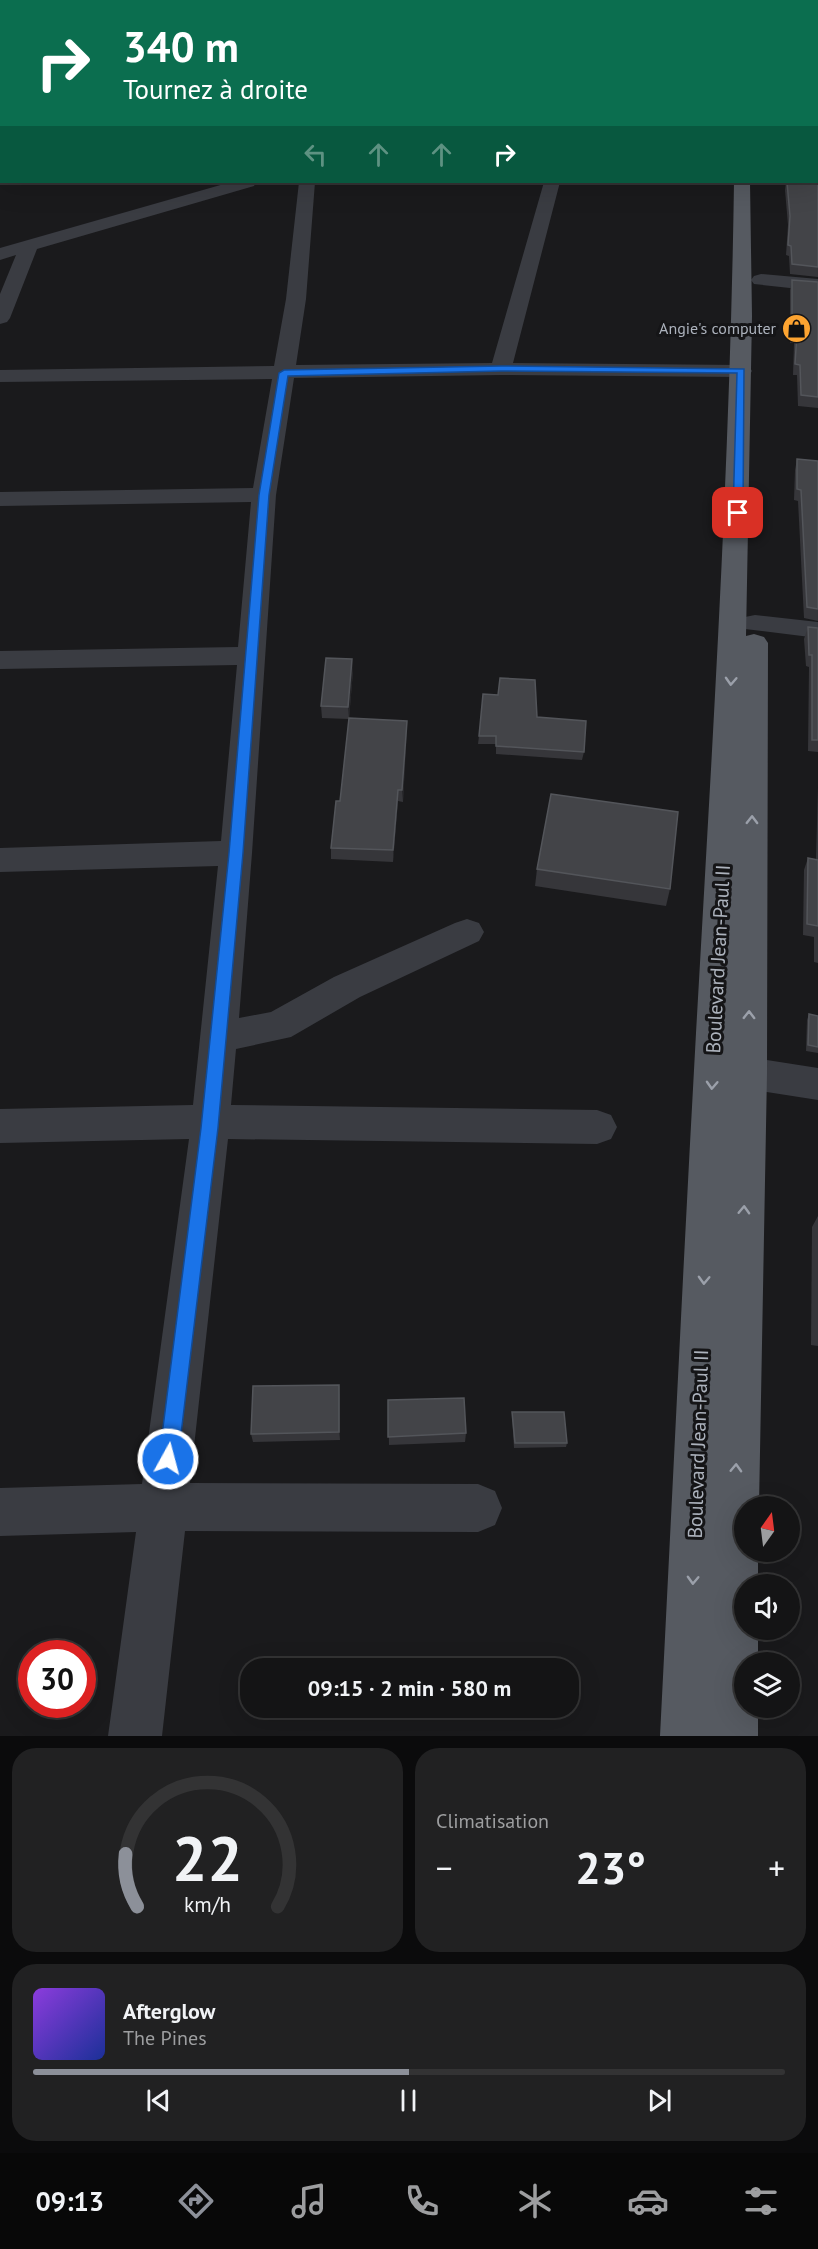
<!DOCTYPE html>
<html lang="fr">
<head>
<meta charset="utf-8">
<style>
  :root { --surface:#141415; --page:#212122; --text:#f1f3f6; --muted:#9d9ea0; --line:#333334; --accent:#8c9099 }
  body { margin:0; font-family:"PT Sans",sans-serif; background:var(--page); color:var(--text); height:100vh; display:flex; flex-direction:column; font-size:22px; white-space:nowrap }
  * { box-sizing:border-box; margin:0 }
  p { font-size:20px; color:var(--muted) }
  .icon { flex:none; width:33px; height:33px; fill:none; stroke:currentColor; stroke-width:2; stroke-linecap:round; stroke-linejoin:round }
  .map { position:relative; height:1736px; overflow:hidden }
  .details { display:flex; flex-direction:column; gap:12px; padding:12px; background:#0b0b0c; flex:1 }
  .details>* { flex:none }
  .hud { position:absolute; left:0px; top:0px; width:819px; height:183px; box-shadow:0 6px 24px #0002,0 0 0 2px var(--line); background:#0b6e4f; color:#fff; overflow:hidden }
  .needle { width:39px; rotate:14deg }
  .buttons { position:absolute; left:734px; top:1496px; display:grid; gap:12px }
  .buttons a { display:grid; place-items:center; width:66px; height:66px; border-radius:50%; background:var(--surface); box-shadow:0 6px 24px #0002,0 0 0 2px var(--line); font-size:30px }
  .speed { position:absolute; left:18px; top:1640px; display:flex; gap:12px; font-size:30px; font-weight:700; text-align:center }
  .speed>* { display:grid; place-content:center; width:78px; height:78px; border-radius:50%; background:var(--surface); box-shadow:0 6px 24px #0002,0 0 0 2px var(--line); line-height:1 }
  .speed .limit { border:9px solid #d22; background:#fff; color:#111 }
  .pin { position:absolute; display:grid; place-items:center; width:51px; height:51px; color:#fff; margin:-26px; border-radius:12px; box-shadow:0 3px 9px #0006 }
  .me { position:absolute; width:66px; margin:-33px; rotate:7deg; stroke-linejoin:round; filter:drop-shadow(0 0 4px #0008) }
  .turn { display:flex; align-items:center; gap:21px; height:126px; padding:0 24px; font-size:27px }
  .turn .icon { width:78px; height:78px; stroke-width:2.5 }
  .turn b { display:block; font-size:42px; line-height:51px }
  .lanes { display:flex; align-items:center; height:57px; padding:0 24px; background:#0003; justify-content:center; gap:30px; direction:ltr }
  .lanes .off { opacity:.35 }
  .big { font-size:45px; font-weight:800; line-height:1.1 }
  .details .tile { flex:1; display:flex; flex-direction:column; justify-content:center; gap:9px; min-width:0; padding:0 21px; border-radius:24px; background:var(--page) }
  .details .dial { align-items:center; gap:0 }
  .dial svg { height:156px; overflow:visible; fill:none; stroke:var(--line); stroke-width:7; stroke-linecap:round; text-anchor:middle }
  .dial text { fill:var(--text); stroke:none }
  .song { display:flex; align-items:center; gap:18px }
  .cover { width:72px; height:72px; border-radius:9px; background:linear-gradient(135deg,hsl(270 70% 55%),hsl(230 70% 35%)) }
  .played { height:6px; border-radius:3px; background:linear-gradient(90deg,var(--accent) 50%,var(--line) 50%) }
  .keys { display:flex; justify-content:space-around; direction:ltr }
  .heat { display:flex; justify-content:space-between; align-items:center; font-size:33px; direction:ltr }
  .details .tiles { flex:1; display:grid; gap:12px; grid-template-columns:1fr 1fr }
  .tile:last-child { grid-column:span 2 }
  .trip { position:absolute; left:240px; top:1658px; width:339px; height:60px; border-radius:24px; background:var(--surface); box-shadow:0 6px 24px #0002,0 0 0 2px var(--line); font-weight:800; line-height:60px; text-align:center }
  .tab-bar { display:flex; height:96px; justify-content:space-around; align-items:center; background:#080808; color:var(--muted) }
  .tab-bar .icon { width:42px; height:42px }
  .tab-bar .active { color:var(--accent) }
  .tab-bar b { font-size:27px; color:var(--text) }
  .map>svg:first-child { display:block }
</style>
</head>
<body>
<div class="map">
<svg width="818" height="1736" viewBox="0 0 818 1736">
  <rect width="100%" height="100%" fill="#1a1a1c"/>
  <polygon fill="#1f2820" points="0,0 748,0 2,2 0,36"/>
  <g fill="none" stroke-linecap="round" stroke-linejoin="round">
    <g fill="#3a3c42" fill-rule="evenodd">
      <rect x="0" y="41" width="2" height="8"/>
      <rect x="0" y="95" width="2" height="10"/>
      <rect x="0" y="142" width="2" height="10"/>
      <polygon points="231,182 256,182 254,186 37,249 10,318 7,322 0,324 0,294 16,255 0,260 0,248"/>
      <polygon points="299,182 315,182 306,299 296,365 492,363 544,182 560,182 513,363 741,365 749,366 752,371 749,376 741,377 501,375 294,378 276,495 252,853 239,1018 271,1012 334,977 455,923 467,919 479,923 484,932 479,941 360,997 291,1037 236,1049 231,1105 597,1110 611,1115 617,1127 611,1139 597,1144 228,1139 190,1483 478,1484 495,1491 502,1508 495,1525 478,1532 185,1531 162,1736 108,1736 136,1532 0,1536 0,1488 142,1484 189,1139 0,1143 0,1109 193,1105 218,866 0,872 0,848 221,841 237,665 0,669 0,651 238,647 251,502 0,506 0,492 253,488 272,379 0,382 0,370 274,366 286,299"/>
      <polygon points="761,274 818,279 818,291 754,284 751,280 754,276"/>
      <polygon points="755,615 818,622 818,638 745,629 741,623 745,617"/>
      <polygon points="748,1057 818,1068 818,1100 748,1089 735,1084 729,1073 735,1062"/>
    </g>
    <g fill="#565a61" fill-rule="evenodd">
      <polygon points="780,0 793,0 779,2"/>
      <path d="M734,182H750L752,316L746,636L754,634L764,637L768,643L767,1073L759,1506H744V1551H758V1584H744V1629H758V1662H744V1707H758V1736H660C672,1502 683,1267 696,1033C712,750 730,466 734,182Z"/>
    </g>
  </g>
  <g fill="#36363a">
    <polygon points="818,56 818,277 790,274 789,256 786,255 788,225 785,190 786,182 818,182"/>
    <polygon points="792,280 818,282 818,408 798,406 797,375 793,375 794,343 790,343 790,290"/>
    <polygon points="797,459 818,461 818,621 804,618 798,501 794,500 795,470"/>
    <polygon points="808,627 818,628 818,752 808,751 809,667 806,666 804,639"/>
    <polygon points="353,671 349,719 322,718 321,706"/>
    <polygon points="537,717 584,752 582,760 496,754 496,744 478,744 479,736"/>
    <polygon points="407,721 403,802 398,801 393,862 331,859 331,848 340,801"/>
    <polygon points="818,787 818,963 814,962 814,937 803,935 804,870 808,858 816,859"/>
    <polygon points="537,869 670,889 666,906 535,886"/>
    <polygon points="809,1014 818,1016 818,1053 806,1051 807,1020"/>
    <polygon points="818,1216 818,1346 811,1345 812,1227"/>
    <polygon points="340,1394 340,1440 253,1442 251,1434"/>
    <polygon points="388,1400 466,1433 465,1442 389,1445"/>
    <polygon points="512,1412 567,1443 566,1447 514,1448 512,1416"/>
  </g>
  <g fill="#252528">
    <polygon points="352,659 353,671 349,719 348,707"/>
    <polygon points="407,721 407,732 403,802 402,790"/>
    <polygon points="398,790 398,801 393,862 393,850"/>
    <polygon points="339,1385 340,1394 340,1440 339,1432"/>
  </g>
  <g fill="#434448" stroke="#53555a" stroke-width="1.5">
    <polygon points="818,56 818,267 792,264 791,246 788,245 790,216 787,182 818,182"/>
    <polygon points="792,280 818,282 818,397 801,395 800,365 795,364 797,333 792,333"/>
    <polygon points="797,459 818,461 818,609 807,607 801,490 797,489"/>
    <polygon points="808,627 818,628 818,740 812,740 812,655 809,655"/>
    <polygon points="326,658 352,659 348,707 321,706"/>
    <polygon points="500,678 535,680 537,717 586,721 584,752 496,746 496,736 479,736 483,694 498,695"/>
    <polygon points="349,718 407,721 402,790 398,790 393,850 331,848 336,801 340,801"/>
    <polygon points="551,794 678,812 670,889 537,869"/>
    <polygon points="808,858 818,860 818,926 807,924"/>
    <polygon points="809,1014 818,1016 818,1047 808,1045"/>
    <polygon points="339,1385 339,1432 251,1434 253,1386"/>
    <polygon points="464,1398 466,1433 388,1437 388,1400"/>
    <polygon points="512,1412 564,1412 567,1443 515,1443"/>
  </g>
  <defs><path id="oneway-chevron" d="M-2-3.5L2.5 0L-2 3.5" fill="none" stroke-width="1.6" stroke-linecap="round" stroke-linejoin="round" transform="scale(1.5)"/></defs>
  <g stroke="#9ba0aa">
    <use href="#oneway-chevron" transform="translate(731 681) rotate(93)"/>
    <use href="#oneway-chevron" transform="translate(752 820) rotate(-89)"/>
    <use href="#oneway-chevron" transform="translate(749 1015) rotate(-89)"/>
    <use href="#oneway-chevron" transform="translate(712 1085) rotate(93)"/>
    <use href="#oneway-chevron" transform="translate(744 1210) rotate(-88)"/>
    <use href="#oneway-chevron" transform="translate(704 1280) rotate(92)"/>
    <use href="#oneway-chevron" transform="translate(736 1468) rotate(-88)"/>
    <use href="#oneway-chevron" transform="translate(693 1580) rotate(92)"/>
  </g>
  <polygon fill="#1a73e8" stroke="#114b97" stroke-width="1.5" points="501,366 744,369 743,513 738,516 733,513 737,373 501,371 288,376 269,495 243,853 218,1128 178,1459 175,1466 168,1469 162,1466 159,1459 201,1128 229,853 259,495 279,373 284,370"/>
  <defs>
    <symbol id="shop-disc" viewBox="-11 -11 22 22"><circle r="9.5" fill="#fda431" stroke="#151517"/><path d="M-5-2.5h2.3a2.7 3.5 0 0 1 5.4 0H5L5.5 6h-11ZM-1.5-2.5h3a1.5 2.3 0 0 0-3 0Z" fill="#111"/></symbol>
  </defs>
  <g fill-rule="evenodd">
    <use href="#shop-disc" x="780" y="312" width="33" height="33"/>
  </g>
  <g text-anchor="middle" stroke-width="6" stroke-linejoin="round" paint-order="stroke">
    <g font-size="16" fill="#acb2bc" stroke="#151517" text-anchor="end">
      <text x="776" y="334">Angie's computer</text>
    </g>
    <g font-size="20" fill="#acb2bc" stroke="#151517">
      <text transform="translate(718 959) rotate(-87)" y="7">Boulevard Jean-Paul II</text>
      <text transform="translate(698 1444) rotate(-88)" y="7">Boulevard Jean-Paul II</text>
    </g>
  </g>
</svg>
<div class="buttons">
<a><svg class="needle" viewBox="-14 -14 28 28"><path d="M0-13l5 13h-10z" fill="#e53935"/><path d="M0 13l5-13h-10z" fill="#9d9ea0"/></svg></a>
<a><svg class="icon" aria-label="sound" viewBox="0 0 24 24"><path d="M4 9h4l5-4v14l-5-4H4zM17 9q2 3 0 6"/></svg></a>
<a><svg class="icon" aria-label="layers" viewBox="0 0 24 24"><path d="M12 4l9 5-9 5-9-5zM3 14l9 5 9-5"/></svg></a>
</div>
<div class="speed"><div class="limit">30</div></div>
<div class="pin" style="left:738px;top:513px;background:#d93025"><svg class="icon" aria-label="arrive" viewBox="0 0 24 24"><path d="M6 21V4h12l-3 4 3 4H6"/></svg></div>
<svg class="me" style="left:168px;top:1459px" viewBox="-20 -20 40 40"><circle r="17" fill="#1a73e8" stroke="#fff" stroke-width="3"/><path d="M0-11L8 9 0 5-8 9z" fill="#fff"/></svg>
<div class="trip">09:15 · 2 min · 580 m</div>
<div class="hud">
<div class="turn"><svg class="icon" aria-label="right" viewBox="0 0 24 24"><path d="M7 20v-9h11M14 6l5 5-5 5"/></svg><div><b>340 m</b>Tournez à droite</div></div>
<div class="lanes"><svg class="icon off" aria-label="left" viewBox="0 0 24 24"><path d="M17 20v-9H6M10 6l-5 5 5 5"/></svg><svg class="icon off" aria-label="ahead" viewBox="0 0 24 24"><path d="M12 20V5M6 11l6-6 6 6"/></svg><svg class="icon off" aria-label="ahead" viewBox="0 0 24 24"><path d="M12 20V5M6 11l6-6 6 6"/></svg><svg class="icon" aria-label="right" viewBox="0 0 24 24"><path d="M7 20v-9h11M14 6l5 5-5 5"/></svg></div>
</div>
</div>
<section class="details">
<div class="tiles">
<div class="tile dial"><svg viewBox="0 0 100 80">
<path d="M14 69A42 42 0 1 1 86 69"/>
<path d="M14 69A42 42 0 0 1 8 42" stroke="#8c9099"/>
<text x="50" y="56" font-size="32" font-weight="700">22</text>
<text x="50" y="72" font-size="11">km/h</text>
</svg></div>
<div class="tile"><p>Climatisation</p>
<div class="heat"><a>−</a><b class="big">23°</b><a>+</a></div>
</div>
<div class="tile">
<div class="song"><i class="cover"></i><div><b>Afterglow</b><p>The Pines</p></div></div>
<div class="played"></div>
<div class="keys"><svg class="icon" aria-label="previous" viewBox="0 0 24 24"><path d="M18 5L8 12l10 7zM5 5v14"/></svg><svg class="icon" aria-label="pause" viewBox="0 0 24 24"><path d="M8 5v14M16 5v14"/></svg><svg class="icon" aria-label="next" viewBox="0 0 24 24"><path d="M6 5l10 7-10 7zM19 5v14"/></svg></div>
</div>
</div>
</section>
<nav class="tab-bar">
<b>09:13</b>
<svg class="icon active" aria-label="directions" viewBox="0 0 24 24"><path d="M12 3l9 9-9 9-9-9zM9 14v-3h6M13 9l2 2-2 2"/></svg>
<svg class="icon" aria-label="music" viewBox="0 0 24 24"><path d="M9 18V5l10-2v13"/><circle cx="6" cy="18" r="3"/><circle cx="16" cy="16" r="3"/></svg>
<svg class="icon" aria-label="phone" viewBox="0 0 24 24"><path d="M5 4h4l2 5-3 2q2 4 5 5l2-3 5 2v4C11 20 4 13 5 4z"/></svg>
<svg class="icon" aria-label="climate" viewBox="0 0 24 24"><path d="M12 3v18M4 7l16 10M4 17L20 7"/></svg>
<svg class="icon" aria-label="car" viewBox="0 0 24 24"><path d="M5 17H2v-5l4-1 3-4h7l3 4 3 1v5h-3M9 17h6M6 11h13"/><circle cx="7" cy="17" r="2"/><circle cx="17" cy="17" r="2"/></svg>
<svg class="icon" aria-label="filters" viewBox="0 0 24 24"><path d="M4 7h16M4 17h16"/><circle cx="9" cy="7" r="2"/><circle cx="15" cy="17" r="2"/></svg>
</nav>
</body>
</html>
